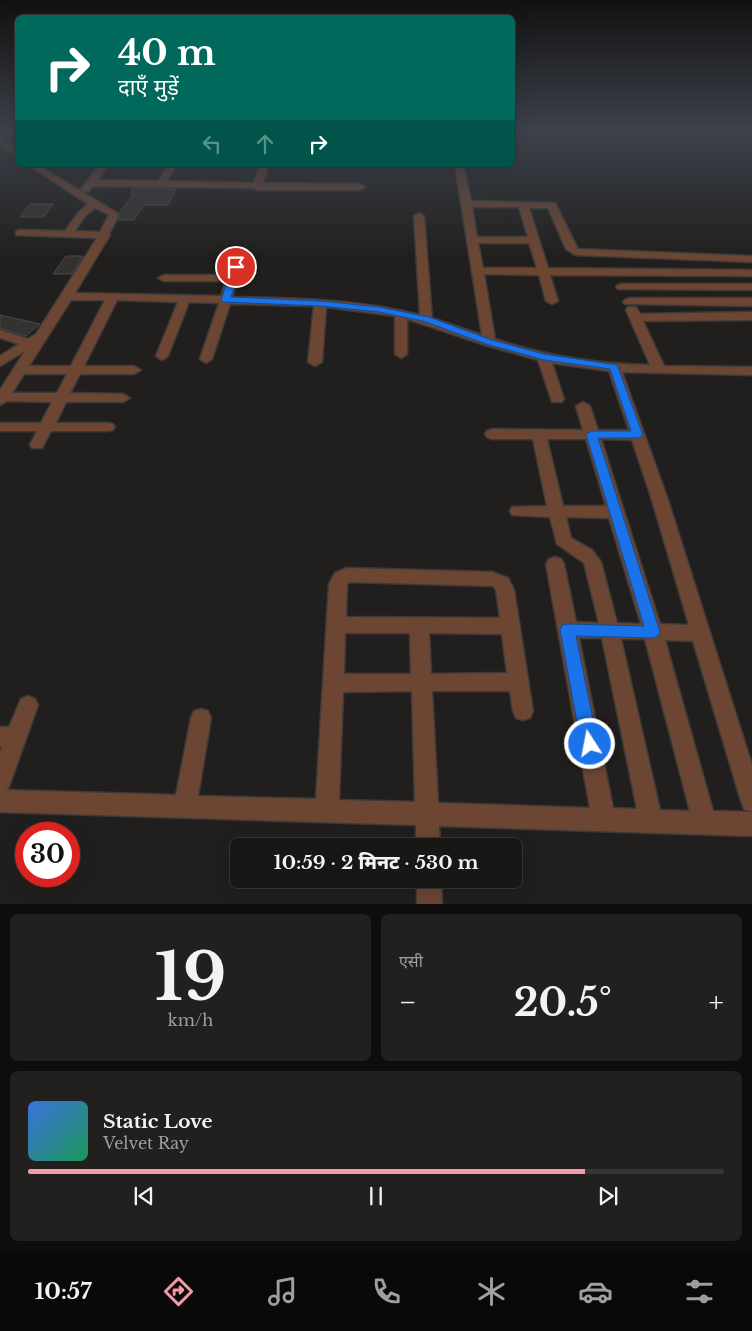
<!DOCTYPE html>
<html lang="hi">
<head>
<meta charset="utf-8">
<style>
  :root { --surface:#191716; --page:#22201f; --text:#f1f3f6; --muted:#9f9fa1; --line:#373635; --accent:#f49aa6 }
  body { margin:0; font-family:"Libre Baskerville","Noto Sans Devanagari",serif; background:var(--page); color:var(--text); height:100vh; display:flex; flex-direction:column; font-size:19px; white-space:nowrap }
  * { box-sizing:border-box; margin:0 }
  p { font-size:16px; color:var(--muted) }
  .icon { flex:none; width:28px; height:28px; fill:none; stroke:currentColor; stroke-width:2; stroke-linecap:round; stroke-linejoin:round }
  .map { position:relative; height:904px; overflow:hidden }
  .side { display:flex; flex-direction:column; gap:10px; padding:10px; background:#0e0d0c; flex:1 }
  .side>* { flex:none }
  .hud { position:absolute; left:15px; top:15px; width:500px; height:152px; border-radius:8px; box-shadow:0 5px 20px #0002,0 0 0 1px var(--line); background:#00695c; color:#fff; overflow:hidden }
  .speed { position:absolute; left:15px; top:822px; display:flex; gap:10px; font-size:25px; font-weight:700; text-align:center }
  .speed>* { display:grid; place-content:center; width:65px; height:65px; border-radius:50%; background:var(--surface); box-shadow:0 5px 20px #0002,0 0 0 1px var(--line); line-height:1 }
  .speed .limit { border:8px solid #d22; background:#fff; color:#111 }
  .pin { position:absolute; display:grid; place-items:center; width:42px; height:42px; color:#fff; margin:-21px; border:2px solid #fff; border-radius:50%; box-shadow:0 1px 5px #0007 }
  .me { position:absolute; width:55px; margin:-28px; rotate:349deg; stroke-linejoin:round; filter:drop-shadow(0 0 4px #0008) }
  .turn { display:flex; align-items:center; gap:18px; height:105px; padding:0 20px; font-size:22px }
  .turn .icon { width:65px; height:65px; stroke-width:2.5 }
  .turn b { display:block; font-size:35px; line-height:42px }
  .lanes { display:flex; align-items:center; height:48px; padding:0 20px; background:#0003; justify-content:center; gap:25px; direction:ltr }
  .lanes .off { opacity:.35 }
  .big { font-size:38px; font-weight:800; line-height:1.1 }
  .side .card { flex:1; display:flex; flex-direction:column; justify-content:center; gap:8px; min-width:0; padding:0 18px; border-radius:8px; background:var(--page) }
  .side .dial { align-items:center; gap:0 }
  .dial b { font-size:65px; line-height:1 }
  .song { display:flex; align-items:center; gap:15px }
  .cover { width:60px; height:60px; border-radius:8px; background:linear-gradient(135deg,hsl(220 70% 55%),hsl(150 70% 35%)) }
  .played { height:5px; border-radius:2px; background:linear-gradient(90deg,var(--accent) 80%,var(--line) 80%) }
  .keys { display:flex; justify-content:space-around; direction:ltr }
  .heat { display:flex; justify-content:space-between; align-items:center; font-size:28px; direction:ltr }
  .side .tiles { flex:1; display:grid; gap:10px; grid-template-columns:1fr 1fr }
  .card:last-child { grid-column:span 2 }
  .trip { position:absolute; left:230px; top:838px; width:292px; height:50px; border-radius:8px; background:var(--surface); box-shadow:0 5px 20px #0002,0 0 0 1px var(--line); font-weight:800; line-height:50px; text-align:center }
  .menu { display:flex; height:80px; justify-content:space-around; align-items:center; background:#0a0909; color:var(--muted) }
  .menu .icon { width:35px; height:35px }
  .menu .current { color:var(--accent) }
  .menu b { font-size:22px; color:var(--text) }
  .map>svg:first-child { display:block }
</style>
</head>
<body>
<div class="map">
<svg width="752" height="904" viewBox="0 0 752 904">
  <rect width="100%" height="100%" fill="#211f1d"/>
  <g fill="#343230" stroke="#4c4a48">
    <polygon points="132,188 176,189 168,205 144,205 134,220 119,220 119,213 130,199 132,199"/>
    <polygon points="30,204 53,204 44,217 20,217"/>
    <polygon points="66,256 83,256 72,274 53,274"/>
    <polygon points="0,315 40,324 26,336 18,334 0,328"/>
  </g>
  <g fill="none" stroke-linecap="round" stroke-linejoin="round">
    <defs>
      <g id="street">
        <polygon points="0,139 18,150 18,156 0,145"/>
        <path d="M28,165H38L117,213L118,217L109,234L110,235L75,293L221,296L226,281H164L158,278L164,275H228L235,256L240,253L245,256L232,297C295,298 359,299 420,315L414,216L419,213L424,216L432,318L482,335L455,165H463L471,201L555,203L578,249L752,256V262L575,255L566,249L548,208H529L548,268L752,270V276L550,275L558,301L552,304L546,301L539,275L484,274L495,339C546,356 597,364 650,365L626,310L628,307H636L640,314L752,312V320L643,321L664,366L752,367V375L622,372L667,497L752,765V812L744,809L741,801L693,641L665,640L713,811L752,812V836L439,826L440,846H416V825L0,812V752L2,747H0V727H9L21,699L28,696L35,699L38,705L11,781L8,789L4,790L176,795L191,718L194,711L201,709L208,711L211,718L198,796L316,799L329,584L335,573L347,568L492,572L508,578L514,590L533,711L530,718L523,720L516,718L513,711L510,691H432L438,803L590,808L546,564L549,559L555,557L561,559L564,564L576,622L599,623L584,563L557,544L550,517L512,515L510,511L512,507L547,506L533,439H492L487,437L485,434L487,431L492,429L583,430L576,406L583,402L590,406L598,430H629L609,371L552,363L564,399L562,402H552L538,360L485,345L407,319V354L401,358L395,354V316L326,307L322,362L315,366L308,362L314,306L230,304L212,359L206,363L200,359L219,303L189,302L168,356L162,360L156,356L178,302L117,300L84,366H134L141,370L134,374H80L70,393L123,394L130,398L123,402H66L56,423H108L113,424L115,427L113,430L108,431H51L42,448H32L30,445L37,431H0V423H41L52,402L7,401L0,405V390L25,351L0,366V356L19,344L0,338V330L28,339L36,334L97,238L16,235V231L20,230L65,231L79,212L88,204ZM472,207H519L528,237H477ZM95,208L108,214V217L100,232L75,231L85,216ZM478,243H529L537,268H483ZM71,300H105L71,366H29ZM24,374H67L57,393H12ZM547,439H586L606,506H563ZM601,439L632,440L651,497L689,625L660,624ZM566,517L609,518L641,624L617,623L601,562L592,550L571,538ZM349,582L493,586L496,590L500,618L346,617L347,584ZM345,633H410L411,674H344ZM429,633L502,634L507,673L431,674ZM579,638H602L637,809L613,808ZM621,639H645L690,811L660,810ZM412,691L415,802L339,800L343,692Z"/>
        <polygon points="100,165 109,165 97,180 159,181 168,165 176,165 167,181 254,183 260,165 268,165 263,183 360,184 365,187 360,190 257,190 253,188 93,186 89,191 83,191 81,189"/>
        <polygon points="622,284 752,284 752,290 618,289 616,287 618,285"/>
        <polygon points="629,298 752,298 752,306 625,304 623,302 625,300"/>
        <polygon points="417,879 441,879 442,904 417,904"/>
      </g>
    </defs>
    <use href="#street" stroke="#3c3a38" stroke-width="3"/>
    <use href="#street" fill="#6c4633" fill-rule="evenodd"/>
  </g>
  <linearGradient id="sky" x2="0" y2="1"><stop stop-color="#121110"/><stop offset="0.51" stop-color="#3d424c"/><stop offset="1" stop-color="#3d424c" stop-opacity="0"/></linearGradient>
  <rect width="752" height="258" fill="url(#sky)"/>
  <polygon fill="#1a73e8" stroke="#114b97" points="233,265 241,267 231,297 320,301 379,307 429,317 492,340 544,354 617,365 643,435 638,438 598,438 660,632 658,636 653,638 576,636 598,744 595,749 590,751 584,749 581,744 560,630 562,625 568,624 644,626 586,434 592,431 631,431 610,369 544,360 486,344 423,321 379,312 320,306 223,302 221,300"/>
</svg>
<div class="speed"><div class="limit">30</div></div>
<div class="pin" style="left:236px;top:267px;background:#d93025"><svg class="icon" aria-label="arrive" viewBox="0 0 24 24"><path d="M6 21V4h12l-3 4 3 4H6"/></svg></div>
<svg class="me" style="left:590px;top:744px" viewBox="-20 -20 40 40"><circle r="17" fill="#1a73e8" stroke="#fff" stroke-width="3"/><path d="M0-11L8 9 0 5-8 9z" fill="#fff"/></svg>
<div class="trip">10:59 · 2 मिनट · 530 m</div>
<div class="hud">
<div class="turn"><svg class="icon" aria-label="right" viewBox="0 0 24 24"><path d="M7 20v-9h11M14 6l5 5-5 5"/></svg><div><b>40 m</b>दाएँ मुड़ें</div></div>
<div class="lanes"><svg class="icon off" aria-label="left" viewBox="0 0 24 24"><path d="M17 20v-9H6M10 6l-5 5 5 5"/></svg><svg class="icon off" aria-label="ahead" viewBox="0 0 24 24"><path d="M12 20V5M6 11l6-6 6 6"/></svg><svg class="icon" aria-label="right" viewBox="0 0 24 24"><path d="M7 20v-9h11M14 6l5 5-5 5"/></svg></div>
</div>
</div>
<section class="side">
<div class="tiles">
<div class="card dial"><b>19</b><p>km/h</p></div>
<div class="card"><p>एसी</p>
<div class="heat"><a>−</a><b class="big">20.5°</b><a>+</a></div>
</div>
<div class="card">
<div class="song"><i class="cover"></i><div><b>Static Love</b><p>Velvet Ray</p></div></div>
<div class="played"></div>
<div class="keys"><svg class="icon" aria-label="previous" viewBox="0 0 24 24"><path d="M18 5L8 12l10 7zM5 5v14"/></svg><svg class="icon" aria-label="pause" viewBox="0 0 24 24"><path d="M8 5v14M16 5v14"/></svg><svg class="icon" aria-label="next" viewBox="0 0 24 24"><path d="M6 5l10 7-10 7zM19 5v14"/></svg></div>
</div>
</div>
</section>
<nav class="menu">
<b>10:57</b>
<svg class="icon current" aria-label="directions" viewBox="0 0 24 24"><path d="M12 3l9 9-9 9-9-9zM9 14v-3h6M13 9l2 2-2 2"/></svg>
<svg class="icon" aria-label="music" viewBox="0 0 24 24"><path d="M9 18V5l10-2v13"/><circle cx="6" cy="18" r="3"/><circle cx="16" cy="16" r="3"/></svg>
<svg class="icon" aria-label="phone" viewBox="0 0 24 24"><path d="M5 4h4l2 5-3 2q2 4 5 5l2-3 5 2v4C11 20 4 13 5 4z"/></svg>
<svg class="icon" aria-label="climate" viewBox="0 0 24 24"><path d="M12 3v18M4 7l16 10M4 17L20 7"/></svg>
<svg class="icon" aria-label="car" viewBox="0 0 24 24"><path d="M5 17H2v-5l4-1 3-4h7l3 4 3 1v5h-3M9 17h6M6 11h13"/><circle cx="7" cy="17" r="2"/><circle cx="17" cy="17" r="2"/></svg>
<svg class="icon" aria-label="filters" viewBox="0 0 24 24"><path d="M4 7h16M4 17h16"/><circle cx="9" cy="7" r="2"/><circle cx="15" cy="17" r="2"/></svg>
</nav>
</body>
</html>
